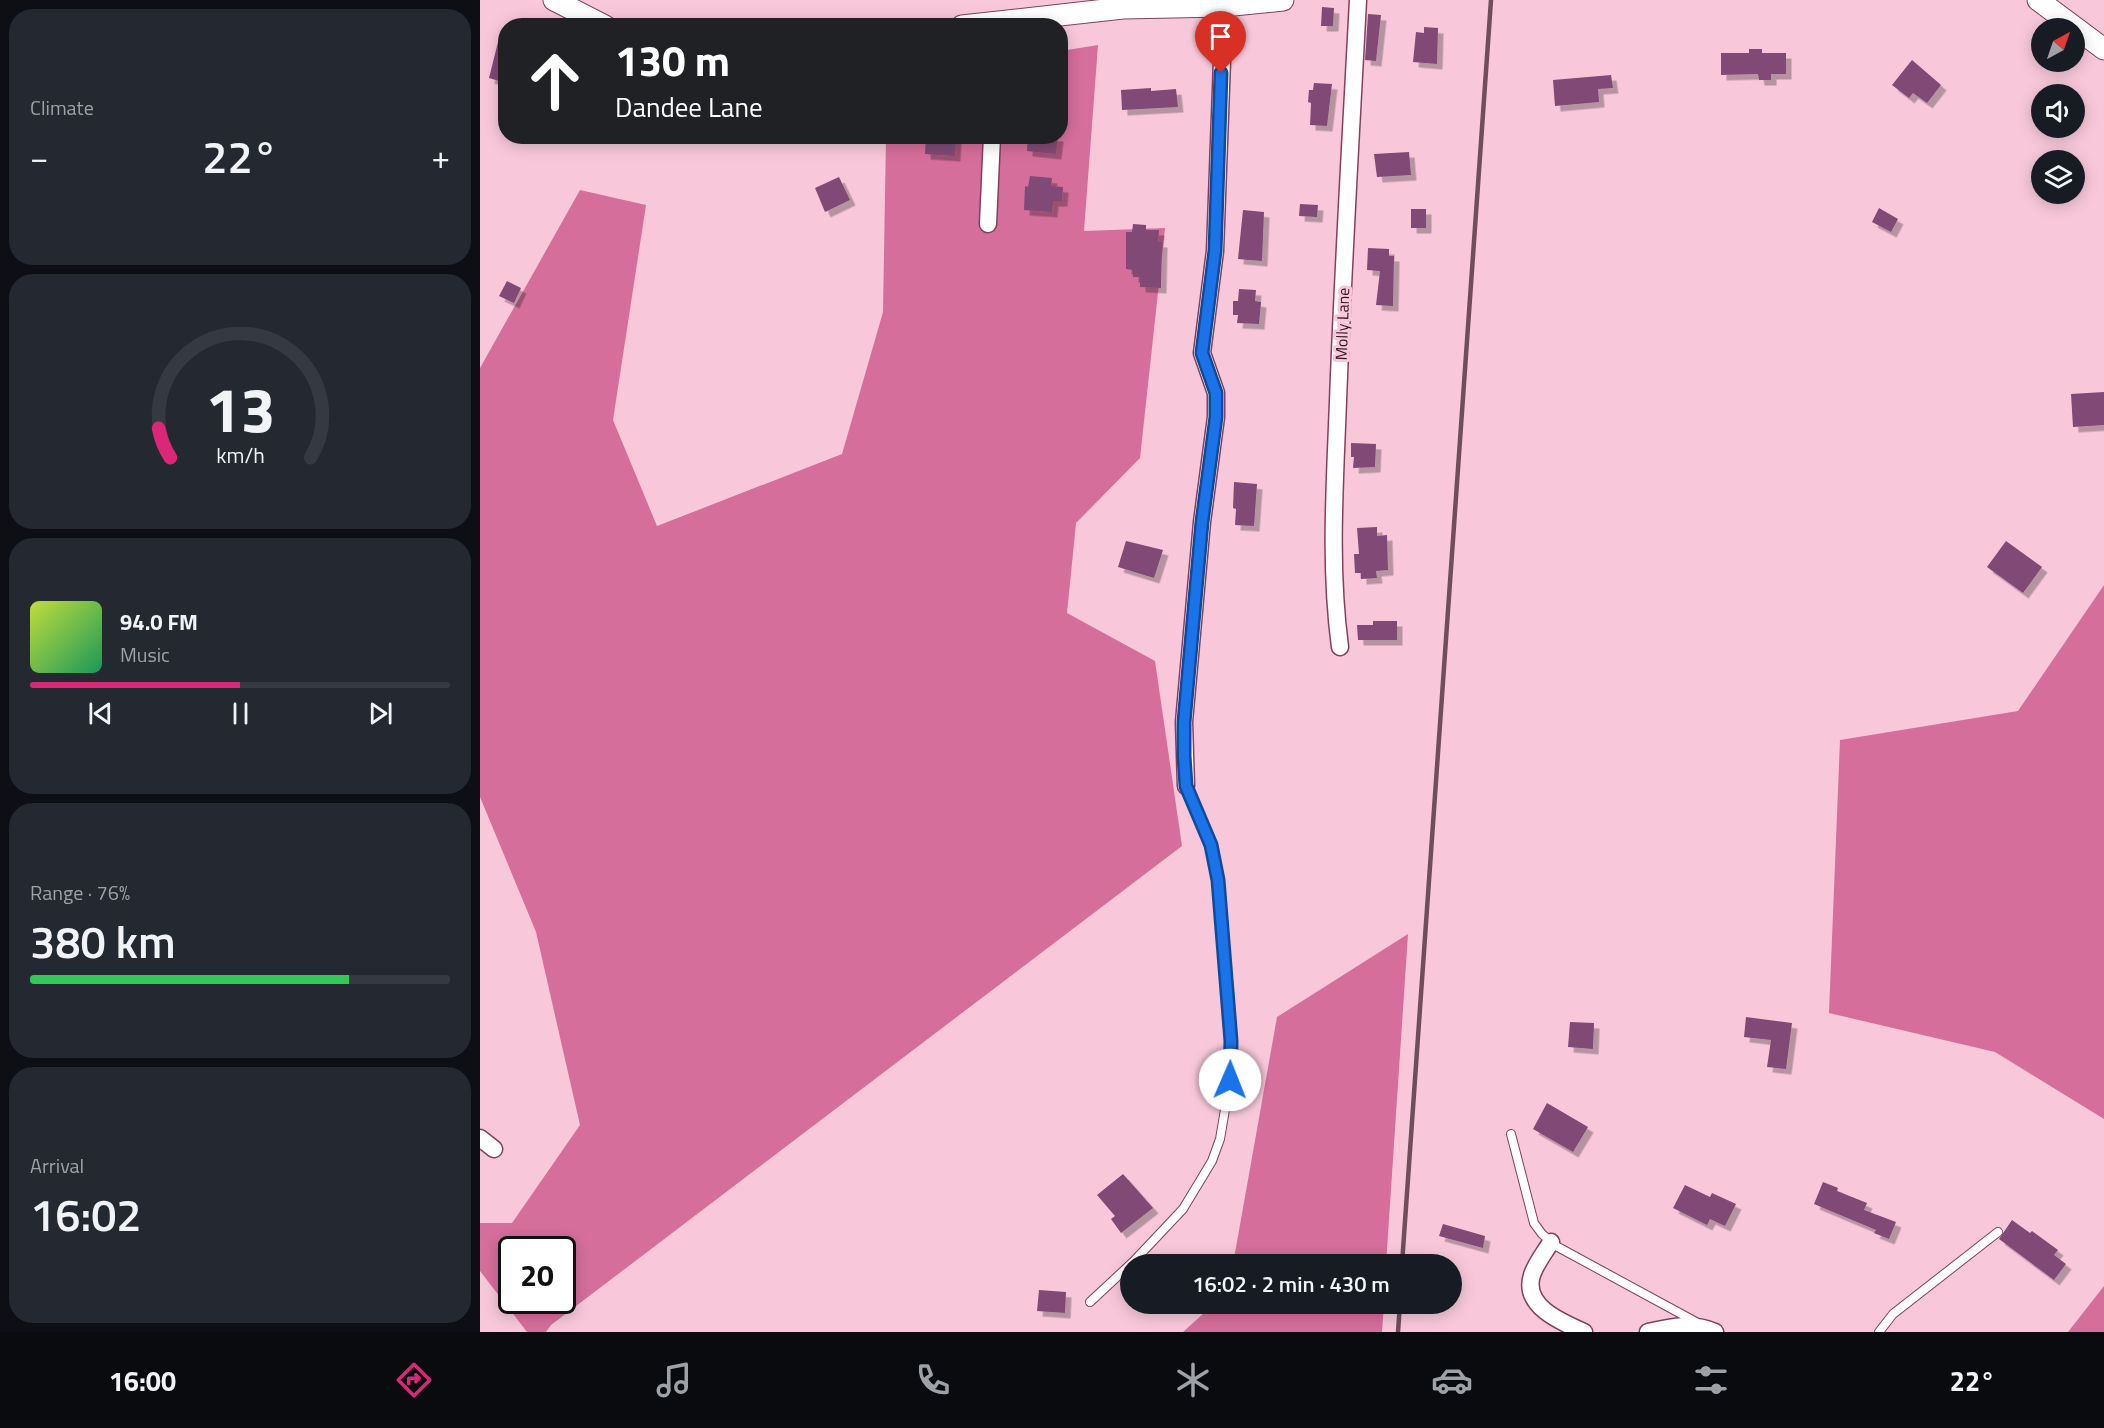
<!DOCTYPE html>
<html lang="en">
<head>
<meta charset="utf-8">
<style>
  :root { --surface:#171b24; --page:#242831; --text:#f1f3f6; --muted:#9ea1a6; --line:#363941; --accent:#db2777 }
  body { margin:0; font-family:"Titillium Web",sans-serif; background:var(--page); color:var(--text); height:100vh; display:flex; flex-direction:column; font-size:22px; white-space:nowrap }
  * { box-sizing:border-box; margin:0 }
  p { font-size:20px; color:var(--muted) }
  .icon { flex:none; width:33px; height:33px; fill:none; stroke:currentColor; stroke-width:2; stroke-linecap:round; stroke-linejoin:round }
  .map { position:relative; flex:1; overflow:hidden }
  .drawer { display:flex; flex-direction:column; gap:9px; padding:9px; background:#0d0f14; width:480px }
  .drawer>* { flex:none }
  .top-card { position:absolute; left:18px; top:18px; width:570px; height:126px; border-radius:24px; box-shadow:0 3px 15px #0003; background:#202124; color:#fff; overflow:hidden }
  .needle { width:39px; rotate:40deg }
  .buttons { position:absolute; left:1551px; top:18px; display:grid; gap:12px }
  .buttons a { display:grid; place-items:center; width:54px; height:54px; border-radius:50%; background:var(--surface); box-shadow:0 3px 15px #0003; font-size:30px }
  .speed { position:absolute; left:18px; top:1236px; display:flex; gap:12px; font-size:30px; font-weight:700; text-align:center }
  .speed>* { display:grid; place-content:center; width:78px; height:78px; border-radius:50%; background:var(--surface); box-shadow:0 3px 15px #0003; line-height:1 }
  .speed .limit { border:3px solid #111; border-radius:9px; background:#fff; color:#111 }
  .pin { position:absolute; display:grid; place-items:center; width:51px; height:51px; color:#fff; margin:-62px -26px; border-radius:50% 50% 50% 0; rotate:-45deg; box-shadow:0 0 6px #0007 }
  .pin .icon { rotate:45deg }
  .me { position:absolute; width:66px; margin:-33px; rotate:1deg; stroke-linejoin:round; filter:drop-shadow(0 0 4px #0008) }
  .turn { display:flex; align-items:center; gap:21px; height:126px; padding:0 18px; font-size:27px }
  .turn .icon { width:78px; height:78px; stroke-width:2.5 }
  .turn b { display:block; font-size:42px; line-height:51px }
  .big { font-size:45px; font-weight:600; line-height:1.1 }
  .drawer .card { flex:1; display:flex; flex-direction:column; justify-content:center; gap:9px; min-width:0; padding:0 21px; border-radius:24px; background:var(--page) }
  .drawer .dial { align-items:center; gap:0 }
  .dial svg { height:156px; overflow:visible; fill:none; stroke:var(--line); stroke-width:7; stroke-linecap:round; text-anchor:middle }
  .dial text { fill:var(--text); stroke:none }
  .song { display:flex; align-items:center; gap:18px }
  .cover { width:72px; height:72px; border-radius:9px; background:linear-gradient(135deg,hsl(70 70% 55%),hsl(150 70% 35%)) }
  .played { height:6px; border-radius:3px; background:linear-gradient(90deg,var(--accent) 50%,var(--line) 50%) }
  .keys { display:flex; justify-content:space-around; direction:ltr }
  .heat { display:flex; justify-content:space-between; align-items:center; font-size:33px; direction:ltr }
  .charge { height:9px; border-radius:4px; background:linear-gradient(90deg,#34c759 76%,var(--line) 0) }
  .trip { position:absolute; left:640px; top:1254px; width:342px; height:60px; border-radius:30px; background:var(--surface); box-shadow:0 3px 15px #0003; font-weight:600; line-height:60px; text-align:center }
  .tabs { display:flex; height:96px; justify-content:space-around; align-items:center; background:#090b0e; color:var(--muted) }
  .tabs .icon { width:42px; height:42px }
  .tabs .active { color:var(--accent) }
  .tabs b { font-size:27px; color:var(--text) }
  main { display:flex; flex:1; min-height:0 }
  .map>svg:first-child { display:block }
</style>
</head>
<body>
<main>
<section class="drawer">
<div class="card"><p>Climate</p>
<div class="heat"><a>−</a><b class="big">22°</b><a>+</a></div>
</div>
<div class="card dial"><svg viewBox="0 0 100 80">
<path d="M14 69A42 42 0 1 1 86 69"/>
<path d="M14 69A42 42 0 0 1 8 54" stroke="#db2777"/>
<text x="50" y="56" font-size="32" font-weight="700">13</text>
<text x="50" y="72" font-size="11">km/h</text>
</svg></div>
<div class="card">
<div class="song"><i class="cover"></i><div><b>94.0 FM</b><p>Music</p></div></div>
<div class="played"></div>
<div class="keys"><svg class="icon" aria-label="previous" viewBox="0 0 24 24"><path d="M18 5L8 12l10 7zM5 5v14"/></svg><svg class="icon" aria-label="pause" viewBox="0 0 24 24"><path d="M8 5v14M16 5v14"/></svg><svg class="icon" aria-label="next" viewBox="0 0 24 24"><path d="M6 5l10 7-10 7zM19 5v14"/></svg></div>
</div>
<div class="card"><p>Range · 76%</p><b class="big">380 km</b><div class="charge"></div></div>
<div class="card"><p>Arrival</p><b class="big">16:02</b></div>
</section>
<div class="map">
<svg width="1624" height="1332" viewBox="0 0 1624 1332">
  <defs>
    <filter id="shadow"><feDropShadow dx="5.5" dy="5.5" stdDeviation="0" flood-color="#0004"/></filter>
  </defs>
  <rect width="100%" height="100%" fill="#f8c8da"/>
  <g fill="#d66e9c" fill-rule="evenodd">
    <path d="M618,45L604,231L685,228L660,458L596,523L587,613L675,661L702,846L71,1325L66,1332H47L0,1271V1223H32L100,1125L56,932L0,797V368L100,190L166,205L133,420L177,526L362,454L403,312L406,137L580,136L581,51ZM32,1250H82V1300H32Z"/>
    <polygon points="1624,585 1624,1119 1515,1052 1349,1013 1360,740 1538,711"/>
    <polygon points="928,934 906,1264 753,1264 797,1017"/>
    <polygon points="1624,1286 1624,1332 1588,1332"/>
    <polygon points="734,1304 904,1304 902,1332 703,1332"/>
  </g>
  <g fill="#804876" filter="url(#shadow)">
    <polygon points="842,7 854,8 853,26 841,26"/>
    <polygon points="888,14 901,15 896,61 885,60"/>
    <polygon points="944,27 958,28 957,64 933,62 936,32 944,33"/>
    <polygon points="21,30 26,31 26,83 9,78"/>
    <polygon points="1269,49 1282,49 1282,53 1306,53 1306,74 1291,74 1291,80 1279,80 1278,74 1241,75 1241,53 1269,53"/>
    <polygon points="1432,60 1461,85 1447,103 1433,93 1429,98 1412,85"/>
    <polygon points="1131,75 1133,88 1118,89 1119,102 1075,106 1073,80"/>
    <polygon points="834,83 852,84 847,126 830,125 831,103 828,102 829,90 833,90"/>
    <polygon points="671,88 671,91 696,89 698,107 642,110 641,90"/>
    <polygon points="446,136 476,136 475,156 445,154"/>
    <polygon points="548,136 578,136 576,154 547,151"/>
    <polygon points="929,152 931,175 897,177 894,154"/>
    <polygon points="550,176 572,178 571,186 583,187 582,201 573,201 572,212 544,210 545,186 548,187"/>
    <polygon points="359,177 370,200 345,212 335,188"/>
    <polygon points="820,204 838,205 837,217 819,216"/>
    <polygon points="1399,208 1418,219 1411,232 1392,222"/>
    <rect x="931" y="209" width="15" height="19"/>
    <polygon points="763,210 784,212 782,261 758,259"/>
    <polygon points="653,224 666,225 666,230 679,230 678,242 682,242 681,288 660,287 660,277 653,277 653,270 646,269 646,232 652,232"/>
    <polygon points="888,248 909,249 909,256 914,256 913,306 896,305 900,271 887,270"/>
    <polygon points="27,281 41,288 34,303 19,296"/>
    <polygon points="759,289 776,290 775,301 781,302 779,324 757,323 758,315 753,315 753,301 758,301"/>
    <polygon points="1624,392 1624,425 1593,427 1591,394"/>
    <polygon points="871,443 896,444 895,467 873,468 874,457 871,457"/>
    <polygon points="754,482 777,484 774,526 755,525 756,509 753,508"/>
    <polygon points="897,527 897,536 907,535 908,570 896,571 897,578 881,579 881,573 875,573 874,554 879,554 877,528"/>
    <polygon points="646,541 683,550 674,578 638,567"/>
    <polygon points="1526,541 1562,567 1543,593 1507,567"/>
    <polygon points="893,621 917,621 917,640 878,640 877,625 893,625"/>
    <polygon points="1266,1017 1312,1023 1306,1069 1287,1067 1291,1040 1264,1037"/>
    <polygon points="1090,1022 1114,1023 1113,1049 1088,1047"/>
    <polygon points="1067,1103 1108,1127 1093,1152 1053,1129"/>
    <polygon points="643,1174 673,1208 641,1233 631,1219 635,1216 617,1195"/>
    <polygon points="1343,1182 1358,1188 1357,1191 1387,1203 1384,1210 1416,1222 1409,1239 1394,1233 1396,1230 1334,1204"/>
    <polygon points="1205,1185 1230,1197 1232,1193 1256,1204 1245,1226 1230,1219 1227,1225 1193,1208"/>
    <polygon points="1532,1220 1550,1233 1552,1231 1578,1250 1574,1255 1586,1264 1574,1280 1519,1239"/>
    <polygon points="963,1224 1005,1236 1003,1248 959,1236"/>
    <polygon points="559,1290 586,1292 585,1313 557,1311"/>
  </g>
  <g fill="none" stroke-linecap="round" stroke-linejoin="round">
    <defs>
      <g id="service">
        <polyline points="1031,1134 1054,1223 1062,1234 1076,1246 1216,1322"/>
        <polyline points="610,1302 654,1261 703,1209 732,1161 740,1139 750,1080 751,1041 738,880 731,845 706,786"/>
        <polyline points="1399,1332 1413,1314 1518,1232"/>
      </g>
      <g id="minor">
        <polyline points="508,224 512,136"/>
        <path d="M860,647C849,565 855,483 858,401C863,267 871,134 878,0"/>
        <polyline points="706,786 704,722 722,522 736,417 736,393 722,353 735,251 744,6"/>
        <polyline points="0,1138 14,1149"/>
        <path d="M1071,1242C1065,1252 1056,1263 1052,1275C1042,1306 1081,1322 1104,1332"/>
        <path d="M1168,1332C1191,1327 1213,1322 1235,1332"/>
      </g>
      <g id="tertiary">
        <polyline points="74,0 125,26"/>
        <polyline points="1558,0 1624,49"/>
        <polyline points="482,26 643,8 744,6 803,0"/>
      </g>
    </defs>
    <use href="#service" stroke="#83405e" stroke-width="10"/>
    <use href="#minor" stroke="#83405e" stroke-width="19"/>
    <use href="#tertiary" stroke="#83405e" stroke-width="23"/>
    <use href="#service" stroke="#fff" stroke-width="8"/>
    <use href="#minor" stroke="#fff" stroke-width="16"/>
    <use href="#tertiary" stroke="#fff" stroke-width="21"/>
    <g stroke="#6f4d5b" stroke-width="4.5">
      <polyline points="922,1264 1011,0"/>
      <polyline points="918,1332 920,1304"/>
    </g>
  </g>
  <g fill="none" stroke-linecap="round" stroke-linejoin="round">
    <defs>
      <polyline id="route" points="741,73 735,251 722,353 736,393 736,417 722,522 704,722 704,756 706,786 731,845 738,880 751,1041 750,1080"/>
    </defs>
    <use href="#route" stroke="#114b97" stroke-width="15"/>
    <use href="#route" stroke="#1a73e8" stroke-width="10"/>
  </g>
  <g text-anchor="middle" stroke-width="6" stroke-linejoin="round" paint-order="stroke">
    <g font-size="16" fill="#311521" stroke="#f8c8da">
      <text transform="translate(862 324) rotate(-88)" y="6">Molly Lane</text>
    </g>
  </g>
</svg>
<div class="buttons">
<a><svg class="needle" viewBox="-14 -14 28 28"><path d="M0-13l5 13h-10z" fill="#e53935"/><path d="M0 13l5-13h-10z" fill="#9ea1a6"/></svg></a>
<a><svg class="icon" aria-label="sound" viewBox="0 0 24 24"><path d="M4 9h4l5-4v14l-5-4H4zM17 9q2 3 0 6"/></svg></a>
<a><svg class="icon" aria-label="layers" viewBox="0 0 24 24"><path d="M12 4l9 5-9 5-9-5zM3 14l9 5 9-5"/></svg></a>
</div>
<div class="speed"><div class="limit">20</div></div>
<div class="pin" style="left:741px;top:73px;background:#d93025"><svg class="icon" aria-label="arrive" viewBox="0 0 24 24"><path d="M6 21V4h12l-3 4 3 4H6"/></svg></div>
<svg class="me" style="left:750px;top:1080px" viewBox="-20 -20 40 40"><circle r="19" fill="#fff"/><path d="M0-13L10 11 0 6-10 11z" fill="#1a73e8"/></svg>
<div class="trip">16:02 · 2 min · 430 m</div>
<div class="top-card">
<div class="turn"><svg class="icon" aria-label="ahead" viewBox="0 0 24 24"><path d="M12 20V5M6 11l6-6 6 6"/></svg><div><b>130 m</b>Dandee Lane</div></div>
</div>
</div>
</main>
<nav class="tabs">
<b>16:00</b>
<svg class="icon active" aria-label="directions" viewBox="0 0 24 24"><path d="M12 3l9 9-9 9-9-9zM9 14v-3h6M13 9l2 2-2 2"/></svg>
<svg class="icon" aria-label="music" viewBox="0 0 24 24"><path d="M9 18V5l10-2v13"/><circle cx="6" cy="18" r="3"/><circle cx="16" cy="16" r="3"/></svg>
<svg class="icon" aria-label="phone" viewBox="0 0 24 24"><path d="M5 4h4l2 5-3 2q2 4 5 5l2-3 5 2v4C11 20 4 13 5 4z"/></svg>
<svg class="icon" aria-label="climate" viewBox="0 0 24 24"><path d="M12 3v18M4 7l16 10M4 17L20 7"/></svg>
<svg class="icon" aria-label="car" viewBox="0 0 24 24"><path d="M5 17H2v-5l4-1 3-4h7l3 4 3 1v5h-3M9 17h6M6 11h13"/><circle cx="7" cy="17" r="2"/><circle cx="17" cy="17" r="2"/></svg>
<svg class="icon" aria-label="filters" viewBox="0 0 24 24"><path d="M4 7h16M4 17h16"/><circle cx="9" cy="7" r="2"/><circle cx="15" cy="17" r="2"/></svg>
<b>22°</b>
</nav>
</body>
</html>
